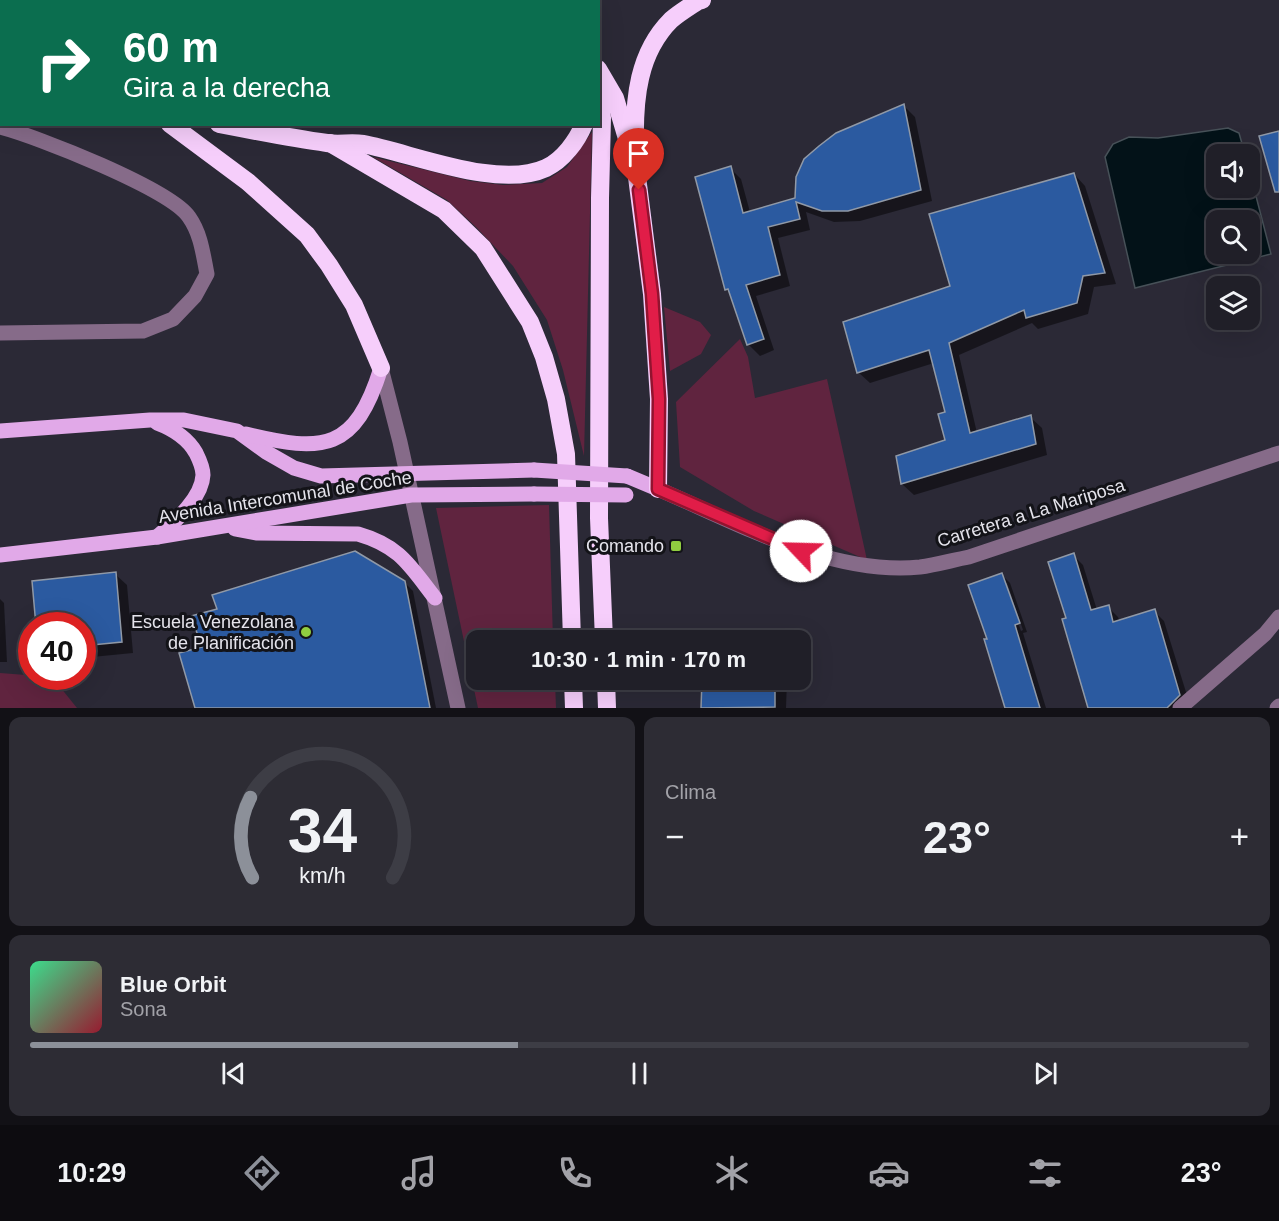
<!DOCTYPE html>
<html lang="es">
<head>
<meta charset="utf-8">
<style>
  :root { --surface:#201f28; --page:#2d2c34; --text:#f1f3f6; --muted:#a2a2a8; --line:#3d3d45; --accent:#8c9099 }
  body { margin:0; font-family:Helvetica,sans-serif; background:var(--page); color:var(--text); height:100vh; display:flex; flex-direction:column; font-size:22px; white-space:nowrap }
  * { box-sizing:border-box; margin:0 }
  p { font-size:20px; color:var(--muted) }
  .icon { flex:none; width:33px; height:33px; fill:none; stroke:currentColor; stroke-width:2; stroke-linecap:round; stroke-linejoin:round }
  .map { position:relative; height:708px; overflow:hidden }
  .panel { display:flex; flex-direction:column; gap:9px; padding:9px; background:#121116; flex:1 }
  .panel>* { flex:none }
  .banner { position:absolute; left:0px; top:0px; width:600px; height:126px; box-shadow:0 6px 24px #0002,0 0 0 2px var(--line); background:#0b6e4f; color:#fff; overflow:hidden }
  .fabs { position:absolute; left:1206px; top:144px; display:grid; gap:12px }
  .fabs a { display:grid; place-items:center; width:54px; height:54px; border-radius:12px; background:var(--surface); box-shadow:0 6px 24px #0002,0 0 0 2px var(--line); font-size:30px }
  .speed { position:absolute; left:18px; top:612px; display:flex; gap:12px; font-size:30px; font-weight:700; text-align:center }
  .speed>* { display:grid; place-content:center; width:78px; height:78px; border-radius:50%; background:var(--surface); box-shadow:0 6px 24px #0002,0 0 0 2px var(--line); line-height:1 }
  .speed .limit { border:9px solid #d22; background:#fff; color:#111 }
  .pin { position:absolute; display:grid; place-items:center; width:51px; height:51px; color:#fff; margin:-62px -26px; border-radius:50% 50% 50% 0; rotate:-45deg; box-shadow:0 0 6px #0007 }
  .pin .icon { rotate:45deg }
  .me { position:absolute; width:66px; margin:-33px; rotate:294deg; stroke-linejoin:round; filter:drop-shadow(0 0 4px #0008) }
  .turn { display:flex; align-items:center; gap:21px; height:126px; padding:0 24px; font-size:27px }
  .turn .icon { width:78px; height:78px; stroke-width:2.5 }
  .turn b { display:block; font-size:42px; line-height:51px }
  .big { font-size:45px; font-weight:600; line-height:1.1 }
  .panel .card { flex:1; display:flex; flex-direction:column; justify-content:center; gap:9px; min-width:0; padding:0 21px; border-radius:12px; background:var(--page) }
  .panel .dial { align-items:center; gap:0 }
  .dial svg { height:156px; overflow:visible; fill:none; stroke:var(--line); stroke-width:7; stroke-linecap:round; text-anchor:middle }
  .dial text { fill:var(--text); stroke:none }
  .song { display:flex; align-items:center; gap:18px }
  .cover { width:72px; height:72px; border-radius:9px; background:linear-gradient(135deg,hsl(150 70% 55%),hsl(350 70% 35%)) }
  .played { height:6px; border-radius:3px; background:linear-gradient(90deg,var(--accent) 40%,var(--line) 40%) }
  .keys { display:flex; justify-content:space-around; direction:ltr }
  .heat { display:flex; justify-content:space-between; align-items:center; font-size:33px; direction:ltr }
  .panel .tiles { flex:1; display:grid; gap:9px; grid-template-columns:1fr 1fr }
  .card:last-child { grid-column:span 2 }
  .trip { position:absolute; left:466px; top:630px; width:345px; height:60px; border-radius:12px; background:var(--surface); box-shadow:0 6px 24px #0002,0 0 0 2px var(--line); font-weight:600; line-height:60px; text-align:center }
  .dock { display:flex; height:96px; justify-content:space-around; align-items:center; background:#0d0c10; color:var(--muted) }
  .dock .icon { width:42px; height:42px }
  .dock .current { color:var(--accent) }
  .dock b { font-size:27px; color:var(--text) }
  .map>svg:first-child { display:block }
</style>
</head>
<body>
<div class="map">
<svg width="1279" height="708" viewBox="0 0 1279 708">
  <rect width="100%" height="100%" fill="#2b2936"/>
  <g fill="#60243f">
    <polygon points="592,132 584,456 563,370 547,320 513,266 476,227 447,200 373,157 470,181 503,185 542,183 567,167"/>
    <polygon points="664,307 700,322 711,335 701,354 670,371"/>
    <polygon points="740,339 748,357 755,398 827,379 867,560 754,511 680,467 676,402"/>
    <polygon points="549,505 553,640 477,640 477,680 555,680 556,708 478,708 436,508"/>
    <polygon points="0,673 52,677 77,708 0,708"/>
  </g>
  <path fill="#031218" stroke="#475158" stroke-width="1.5" fill-rule="evenodd" d="M1228,128L1239,133L1245,154H1216V188H1250V173L1271,254L1135,288L1105,157L1113,144L1129,137L1158,138ZM1216,220H1250V254H1216Z"/>
  <g fill="#0007" fill-rule="evenodd">
    <rect x="0" y="6" width="2" height="34"/>
    <polygon points="904,106 915,117 932,201 860,221 834,222 806,212 810,230 778,238 790,286 756,296 774,350 760,356 749,345 731,294 726,289 730,168 741,179 750,212 796,199"/>
    <polygon points="1074,174 1085,186 1116,284 1094,287 1088,314 1038,329 1032,323 959,355 977,433 1030,417 1042,428 1047,455 914,495 902,484 947,441 947,413 934,363 870,383 858,372"/>
    <polygon points="1073,555 1083,565 1097,610 1108,607 1118,617 1120,622 1154,611 1164,621 1190,705 1187,708 1089,708 1067,619"/>
    <polygon points="115,574 127,585 133,653 82,658 82,626"/>
    <path d="M1002,575L1010,583L1027,632L1023,633L1046,708H1007L989,639ZM1004,583H1007L1023,630L1021,631Z"/>
    <polygon points="404,582 413,591 436,708 196,708"/>
    <polygon points="0,599 4,603 7,662 0,662"/>
    <polygon points="705,629 776,630 786,640 704,640"/>
    <polygon points="703,680 787,680 786,708 703,708"/>
  </g>
  <g fill="#2b5aa0" stroke="#9099a7" stroke-width="1.5">
    <polygon points="904,104 921,190 848,211 822,211 796,202 800,219 768,227 780,275 746,285 764,339 747,345 728,289 725,290 695,177 731,166 743,213 795,198 796,177 804,159 819,146 836,133"/>
    <polygon points="1279,131 1279,192 1275,192 1259,136"/>
    <polygon points="1074,173 1105,273 1083,276 1077,303 1026,318 1024,310 949,343 970,433 1031,415 1036,444 901,484 896,456 945,440 938,414 945,412 929,350 857,373 843,322 950,286 929,214"/>
    <polygon points="355,551 405,581 430,708 195,708 179,653 202,647 191,616 217,609 212,595"/>
    <polygon points="1074,553 1091,610 1109,605 1113,622 1155,609 1180,695 1167,708 1088,708 1062,619 1066,618 1048,562"/>
    <polygon points="116,572 122,642 82,646 82,626 36,626 32,581"/>
    <polygon points="1002,573 1020,623 1015,625 1040,708 1005,708 984,639 987,639 968,585"/>
    <polygon points="702,680 775,680 775,707 701,708"/>
  </g>
  <g fill="none" stroke-linecap="round" stroke-linejoin="round">
    <g stroke="#866b89" stroke-width="15">
      <path d="M0,127C36,136 170,189 189,217C201,234 203,254 207,274L195,296L173,319L143,331L0,333"/>
      <polyline points="381,368 400,442 458,708"/>
      <path d="M658,489C737,523 832,576 920,567C936,565 953,560 969,557L1279,453"/>
      <polyline points="1180,708 1265,634 1279,617"/>
      <polyline points="1277,708 1279,706"/>
    </g>
    <g stroke="#e1a9e8" stroke-width="15">
      <path d="M157,423C173,429 187,437 196,453C199,459 203,468 203,475C202,499 173,523 157,537"/>
      <polyline points="0,431 150,420 184,420 237,431 266,452 294,468 321,476 534,470"/>
      <path d="M246,434C324,453 355,451 381,368"/>
      <polyline points="627,476 658,489"/>
      <path d="M235,529L256,533L358,534C400,546 410,566 435,598"/>
      <polyline points="0,555 157,537 411,495 534,494"/>
    </g>
    <g stroke="#f6cefb" stroke-width="18">
      <polyline points="560,0 561,2"/>
      <polyline points="598,69 615,98 636,169 652,294 659,399 658,489"/>
      <polyline points="0,74 2,74"/>
      <polyline points="598,88 602,118 600,198 599,518 604,640"/>
      <polyline points="170,124 248,182 307,235 329,265 354,305 381,368"/>
      <path d="M219,124C255,131 291,138 327,143C339,145 351,142 363,144C412,153 498,190 546,168C563,160 577,141 584,124"/>
      <polyline points="330,143 444,210 483,248 530,322 544,357 556,399 566,454 572,640"/>
      <path d="M635,143C634,99 638,53 671,20C679,13 689,7 698,1L702,0"/>
      <polyline points="573,680 574,708"/>
      <polyline points="606,680 607,708"/>
    </g>
    <g stroke="#e1a9e8" stroke-width="15">
      <polyline points="534,470 627,476"/>
      <polyline points="534,494 626,495"/>
    </g>
  </g>
  <g fill="none" stroke-linecap="round" stroke-linejoin="round">
    <defs>
      <polyline id="route" points="639,190 652,294 659,399 658,489 801,551"/>
    </defs>
    <use href="#route" stroke="#92132f" stroke-width="15"/>
    <use href="#route" stroke="#e11d48" stroke-width="10"/>
  </g>
  <g fill="#90cd40" stroke="#131318" stroke-width="2">
    <rect x="670" y="540" width="12" height="12" rx="3"/>
    <circle cx="306" cy="632" r="6"/>
  </g>
  <g text-anchor="middle" stroke-width="6" stroke-linejoin="round" paint-order="stroke">
    <g font-size="18" fill="#e5e4ec" stroke="#131318">
      <text transform="translate(285 497) rotate(-9)" y="6">Avenida Intercomunal de Coche</text>
      <text transform="translate(1031 513) rotate(-17)" y="6">Carretera a La Mariposa</text>
    </g>
    <g font-size="18" fill="#e5e4ec" stroke="#131318" text-anchor="end">
      <text x="664" y="552">Comando</text>
      <text x="294" y="628">Escuela Venezolana<tspan x="294" dy="21">de Planificación</tspan></text>
    </g>
  </g>
</svg>
<div class="fabs">
<a><svg class="icon" aria-label="sound" viewBox="0 0 24 24"><path d="M4 9h4l5-4v14l-5-4H4zM17 9q2 3 0 6"/></svg></a>
<a><svg class="icon" aria-label="search" viewBox="0 0 24 24"><circle cx="10" cy="10" r="6"/><path d="M15 15l6 6"/></svg></a>
<a><svg class="icon" aria-label="layers" viewBox="0 0 24 24"><path d="M12 4l9 5-9 5-9-5zM3 14l9 5 9-5"/></svg></a>
</div>
<div class="speed"><div class="limit">40</div></div>
<div class="pin" style="left:639px;top:190px;background:#d93025"><svg class="icon" aria-label="arrive" viewBox="0 0 24 24"><path d="M6 21V4h12l-3 4 3 4H6"/></svg></div>
<svg class="me" style="left:801px;top:551px" viewBox="-20 -20 40 40"><circle r="19" fill="#fff"/><path d="M0-13L10 11 0 6-10 11z" fill="#e11d48"/></svg>
<div class="trip">10:30 · 1 min · 170 m</div>
<div class="banner">
<div class="turn"><svg class="icon" aria-label="right" viewBox="0 0 24 24"><path d="M7 20v-9h11M14 6l5 5-5 5"/></svg><div><b>60 m</b>Gira a la derecha</div></div>
</div>
</div>
<section class="panel">
<div class="tiles">
<div class="card dial"><svg viewBox="0 0 100 80">
<path d="M14 69A42 42 0 1 1 86 69"/>
<path d="M14 69A42 42 0 0 1 13 28" stroke="#8c9099"/>
<text x="50" y="56" font-size="32" font-weight="700">34</text>
<text x="50" y="72" font-size="11">km/h</text>
</svg></div>
<div class="card"><p>Clima</p>
<div class="heat"><a>−</a><b class="big">23°</b><a>+</a></div>
</div>
<div class="card">
<div class="song"><i class="cover"></i><div><b>Blue Orbit</b><p>Sona</p></div></div>
<div class="played"></div>
<div class="keys"><svg class="icon" aria-label="previous" viewBox="0 0 24 24"><path d="M18 5L8 12l10 7zM5 5v14"/></svg><svg class="icon" aria-label="pause" viewBox="0 0 24 24"><path d="M8 5v14M16 5v14"/></svg><svg class="icon" aria-label="next" viewBox="0 0 24 24"><path d="M6 5l10 7-10 7zM19 5v14"/></svg></div>
</div>
</div>
</section>
<nav class="dock">
<b>10:29</b>
<svg class="icon current" aria-label="directions" viewBox="0 0 24 24"><path d="M12 3l9 9-9 9-9-9zM9 14v-3h6M13 9l2 2-2 2"/></svg>
<svg class="icon" aria-label="music" viewBox="0 0 24 24"><path d="M9 18V5l10-2v13"/><circle cx="6" cy="18" r="3"/><circle cx="16" cy="16" r="3"/></svg>
<svg class="icon" aria-label="phone" viewBox="0 0 24 24"><path d="M5 4h4l2 5-3 2q2 4 5 5l2-3 5 2v4C11 20 4 13 5 4z"/></svg>
<svg class="icon" aria-label="climate" viewBox="0 0 24 24"><path d="M12 3v18M4 7l16 10M4 17L20 7"/></svg>
<svg class="icon" aria-label="car" viewBox="0 0 24 24"><path d="M5 17H2v-5l4-1 3-4h7l3 4 3 1v5h-3M9 17h6M6 11h13"/><circle cx="7" cy="17" r="2"/><circle cx="17" cy="17" r="2"/></svg>
<svg class="icon" aria-label="filters" viewBox="0 0 24 24"><path d="M4 7h16M4 17h16"/><circle cx="9" cy="7" r="2"/><circle cx="15" cy="17" r="2"/></svg>
<b>23°</b>
</nav>
</body>
</html>
